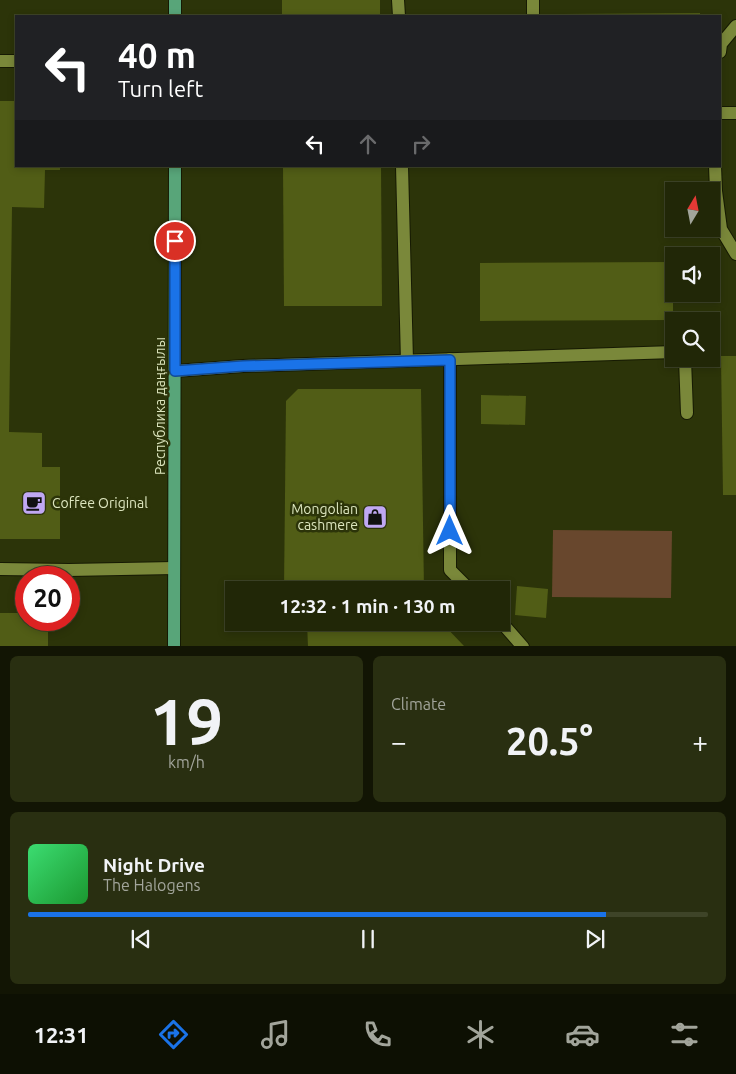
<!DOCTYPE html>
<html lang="en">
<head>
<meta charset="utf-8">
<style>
  :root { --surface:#212707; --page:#292f11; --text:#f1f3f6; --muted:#a2a59b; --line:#3e4428; --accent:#1a73e8 }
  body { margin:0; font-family:Ubuntu,sans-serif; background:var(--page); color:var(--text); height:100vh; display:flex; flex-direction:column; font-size:19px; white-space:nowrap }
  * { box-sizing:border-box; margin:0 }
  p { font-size:16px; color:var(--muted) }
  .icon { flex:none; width:28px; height:28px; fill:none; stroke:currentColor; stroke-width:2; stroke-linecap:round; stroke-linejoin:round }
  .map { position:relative; height:646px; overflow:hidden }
  .sheet { display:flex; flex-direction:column; gap:10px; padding:10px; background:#121504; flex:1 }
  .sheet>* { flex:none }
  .top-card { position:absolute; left:15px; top:15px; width:706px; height:152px; border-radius:0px; box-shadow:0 2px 8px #0003,0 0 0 1px var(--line); background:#202124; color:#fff; overflow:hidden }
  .needle { width:32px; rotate:10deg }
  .controls { position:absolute; left:665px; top:182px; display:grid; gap:10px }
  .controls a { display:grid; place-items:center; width:55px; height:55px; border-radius:0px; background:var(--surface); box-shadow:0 2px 8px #0003,0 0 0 1px var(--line); font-size:25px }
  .speed { position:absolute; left:15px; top:566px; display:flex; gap:10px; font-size:25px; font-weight:700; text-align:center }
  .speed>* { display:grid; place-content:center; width:65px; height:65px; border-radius:50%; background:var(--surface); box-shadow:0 2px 8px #0003,0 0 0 1px var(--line); line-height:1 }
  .speed .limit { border:8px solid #d22; background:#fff; color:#111 }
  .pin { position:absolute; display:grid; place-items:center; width:42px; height:42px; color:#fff; margin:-21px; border:2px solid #fff; border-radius:50%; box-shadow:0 1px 5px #0007 }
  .me { position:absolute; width:55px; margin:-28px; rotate:0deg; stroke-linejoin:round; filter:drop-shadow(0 0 4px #0008) }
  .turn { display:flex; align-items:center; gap:18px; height:105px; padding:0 20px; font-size:22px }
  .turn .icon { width:65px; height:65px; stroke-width:2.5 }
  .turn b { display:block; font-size:35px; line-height:42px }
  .lanes { display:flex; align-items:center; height:48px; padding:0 20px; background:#0003; justify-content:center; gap:25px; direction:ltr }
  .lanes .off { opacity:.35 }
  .big { font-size:38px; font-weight:600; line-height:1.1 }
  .sheet .widget { flex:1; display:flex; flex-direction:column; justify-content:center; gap:8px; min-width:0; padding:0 18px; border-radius:8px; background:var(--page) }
  .sheet .dial { align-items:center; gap:0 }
  .dial b { font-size:65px; line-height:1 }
  .song { display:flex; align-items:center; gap:15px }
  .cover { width:60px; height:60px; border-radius:8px; background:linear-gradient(135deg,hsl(140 70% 55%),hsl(130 70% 35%)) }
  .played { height:5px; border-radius:2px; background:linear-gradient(90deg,var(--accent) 85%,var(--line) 85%) }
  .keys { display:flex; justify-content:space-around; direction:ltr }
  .heat { display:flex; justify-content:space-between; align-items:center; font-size:28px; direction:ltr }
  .sheet .tiles { flex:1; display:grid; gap:10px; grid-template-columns:1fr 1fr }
  .widget:last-child { grid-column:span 2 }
  .trip { position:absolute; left:225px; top:581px; width:285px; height:50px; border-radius:0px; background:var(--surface); box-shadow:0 2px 8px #0003,0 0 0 1px var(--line); font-weight:600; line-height:50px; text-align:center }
  .tab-bar { display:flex; height:80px; justify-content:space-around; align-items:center; background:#0d1003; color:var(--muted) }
  .tab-bar .icon { width:35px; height:35px }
  .tab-bar .on { color:var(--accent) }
  .tab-bar b { font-size:22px; color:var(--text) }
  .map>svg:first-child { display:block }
</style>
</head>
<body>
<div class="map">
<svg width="736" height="647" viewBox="0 0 736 647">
  <rect width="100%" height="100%" fill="#2c3409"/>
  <polygon fill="#68472d" points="553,530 672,531 671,598 552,597"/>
  <g fill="#515d16">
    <rect x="282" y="0" width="98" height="16"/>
    <polygon points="700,13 700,16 561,16 561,14"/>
    <polygon points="0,101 16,101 16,166 60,166 60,170 45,170 44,208 12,207 9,432 42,433 42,467 60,467 60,539 0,539"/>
    <polygon points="283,166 381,166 382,306 284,306"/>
    <polygon points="673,262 673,320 480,321 480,263"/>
    <polygon points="721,356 736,356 736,495 723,495"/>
    <polygon points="298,389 421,389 424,590 284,590 286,401"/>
    <polygon points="481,395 526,396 525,425 481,424"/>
    <polygon points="517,586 548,589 546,618 515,615"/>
    <polygon points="0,613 26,613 26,620 48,620 48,647 0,647"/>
    <polygon points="307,622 441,622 465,647 308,647"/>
  </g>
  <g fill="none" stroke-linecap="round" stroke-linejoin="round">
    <defs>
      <g id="lane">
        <polyline points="398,0 399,16"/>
        <polyline points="533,16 533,0"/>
        <polyline points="720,52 721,44 736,26"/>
        <polyline points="0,61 16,61"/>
        <polyline points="720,113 736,113"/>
        <polyline points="402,166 407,361"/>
        <polyline points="715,166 716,191 721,229 736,254"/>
        <polyline points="450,359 450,570 470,590"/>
        <polyline points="685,359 687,413"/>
        <polyline points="175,371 243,366 674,352"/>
        <polyline points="0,569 69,570 174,568"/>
        <polyline points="501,622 523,647"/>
      </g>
      <g id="primary">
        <polyline points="175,16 175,0"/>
        <polyline points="174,647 175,166"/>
      </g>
    </defs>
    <use href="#lane" stroke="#161a03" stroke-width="14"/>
    <use href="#primary" stroke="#161a03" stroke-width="14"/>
    <use href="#lane" stroke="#7a883a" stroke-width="12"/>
    <use href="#primary" stroke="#58a579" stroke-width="12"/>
  </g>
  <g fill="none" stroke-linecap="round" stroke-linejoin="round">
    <defs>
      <polyline id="route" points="175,241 175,371 243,366 450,360 450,531"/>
    </defs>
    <use href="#route" stroke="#114b97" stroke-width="12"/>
    <use href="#route" stroke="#1a73e8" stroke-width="9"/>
  </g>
  <defs>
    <symbol id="cafe-square" viewBox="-11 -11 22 22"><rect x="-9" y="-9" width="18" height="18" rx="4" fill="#c0a8f3" stroke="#2c3409"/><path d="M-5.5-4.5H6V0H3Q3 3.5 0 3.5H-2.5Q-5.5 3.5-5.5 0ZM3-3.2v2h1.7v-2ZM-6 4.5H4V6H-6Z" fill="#111"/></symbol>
    <symbol id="shop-square" viewBox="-11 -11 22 22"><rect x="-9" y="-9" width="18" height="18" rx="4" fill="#c0a8f3" stroke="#2c3409"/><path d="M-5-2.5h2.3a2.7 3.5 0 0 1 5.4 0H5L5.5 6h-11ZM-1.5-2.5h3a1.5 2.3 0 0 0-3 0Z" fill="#111"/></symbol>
  </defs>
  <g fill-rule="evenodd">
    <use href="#cafe-square" x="20" y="489" width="28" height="28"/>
    <use href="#shop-square" x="361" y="503" width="28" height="28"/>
  </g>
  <g text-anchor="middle" stroke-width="5" stroke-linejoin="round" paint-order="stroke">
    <g font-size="14" fill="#dce5be" stroke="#2c3409">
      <text transform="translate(160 406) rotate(-90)" y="5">Республика даңғылы</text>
    </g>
    <g font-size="14" fill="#dce5be" stroke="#2c3409" text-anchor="start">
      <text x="52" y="508">Coffee Original</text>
      <text x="358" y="514" text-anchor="end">Mongolian<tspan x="358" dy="16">cashmere</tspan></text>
    </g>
  </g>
</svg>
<div class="controls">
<a><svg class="needle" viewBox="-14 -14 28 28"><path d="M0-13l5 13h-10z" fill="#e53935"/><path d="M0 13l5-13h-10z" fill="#a2a59b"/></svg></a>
<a><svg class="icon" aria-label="sound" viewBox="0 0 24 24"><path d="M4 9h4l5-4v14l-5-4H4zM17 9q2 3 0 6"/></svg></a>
<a><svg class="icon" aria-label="search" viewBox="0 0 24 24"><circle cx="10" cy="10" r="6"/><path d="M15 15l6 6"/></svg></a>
</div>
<div class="speed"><div class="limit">20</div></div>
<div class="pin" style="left:175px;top:241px;background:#d93025"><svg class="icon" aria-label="arrive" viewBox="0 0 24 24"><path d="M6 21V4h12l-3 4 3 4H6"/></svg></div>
<svg class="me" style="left:450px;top:531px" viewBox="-20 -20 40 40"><path d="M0-17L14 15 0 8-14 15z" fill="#1a73e8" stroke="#fff" stroke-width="4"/></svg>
<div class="trip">12:32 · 1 min · 130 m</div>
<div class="top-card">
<div class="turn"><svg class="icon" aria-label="left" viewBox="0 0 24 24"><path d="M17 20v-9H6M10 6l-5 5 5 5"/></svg><div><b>40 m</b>Turn left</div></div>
<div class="lanes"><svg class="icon" aria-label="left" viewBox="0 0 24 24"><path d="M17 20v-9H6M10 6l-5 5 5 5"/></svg><svg class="icon off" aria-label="ahead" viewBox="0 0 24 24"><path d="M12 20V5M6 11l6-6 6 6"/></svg><svg class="icon off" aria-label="right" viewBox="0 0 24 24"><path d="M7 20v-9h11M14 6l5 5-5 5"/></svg></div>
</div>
</div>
<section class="sheet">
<div class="tiles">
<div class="widget dial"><b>19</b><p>km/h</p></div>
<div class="widget"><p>Climate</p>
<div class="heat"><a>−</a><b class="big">20.5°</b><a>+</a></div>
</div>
<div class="widget">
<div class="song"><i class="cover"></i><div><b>Night Drive</b><p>The Halogens</p></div></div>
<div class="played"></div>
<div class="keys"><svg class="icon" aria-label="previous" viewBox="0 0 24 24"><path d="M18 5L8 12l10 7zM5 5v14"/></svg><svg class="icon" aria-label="pause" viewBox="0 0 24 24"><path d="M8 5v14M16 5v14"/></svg><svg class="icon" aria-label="next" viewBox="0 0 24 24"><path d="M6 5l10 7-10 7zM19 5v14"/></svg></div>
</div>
</div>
</section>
<nav class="tab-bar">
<b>12:31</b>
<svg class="icon on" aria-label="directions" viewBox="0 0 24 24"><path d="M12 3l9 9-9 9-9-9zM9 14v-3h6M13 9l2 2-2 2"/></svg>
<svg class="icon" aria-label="music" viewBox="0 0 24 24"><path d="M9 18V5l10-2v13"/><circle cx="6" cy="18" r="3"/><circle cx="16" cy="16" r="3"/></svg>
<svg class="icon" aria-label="phone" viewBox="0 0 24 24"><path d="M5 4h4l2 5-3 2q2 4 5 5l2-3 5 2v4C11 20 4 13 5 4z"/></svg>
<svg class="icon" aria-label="climate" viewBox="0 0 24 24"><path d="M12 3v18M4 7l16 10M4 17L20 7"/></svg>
<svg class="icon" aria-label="car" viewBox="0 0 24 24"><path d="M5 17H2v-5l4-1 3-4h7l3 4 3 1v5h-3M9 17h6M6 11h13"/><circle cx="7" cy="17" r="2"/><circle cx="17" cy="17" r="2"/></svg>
<svg class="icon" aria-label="filters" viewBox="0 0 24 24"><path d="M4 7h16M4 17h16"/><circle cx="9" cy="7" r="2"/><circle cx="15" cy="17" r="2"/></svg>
</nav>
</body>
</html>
